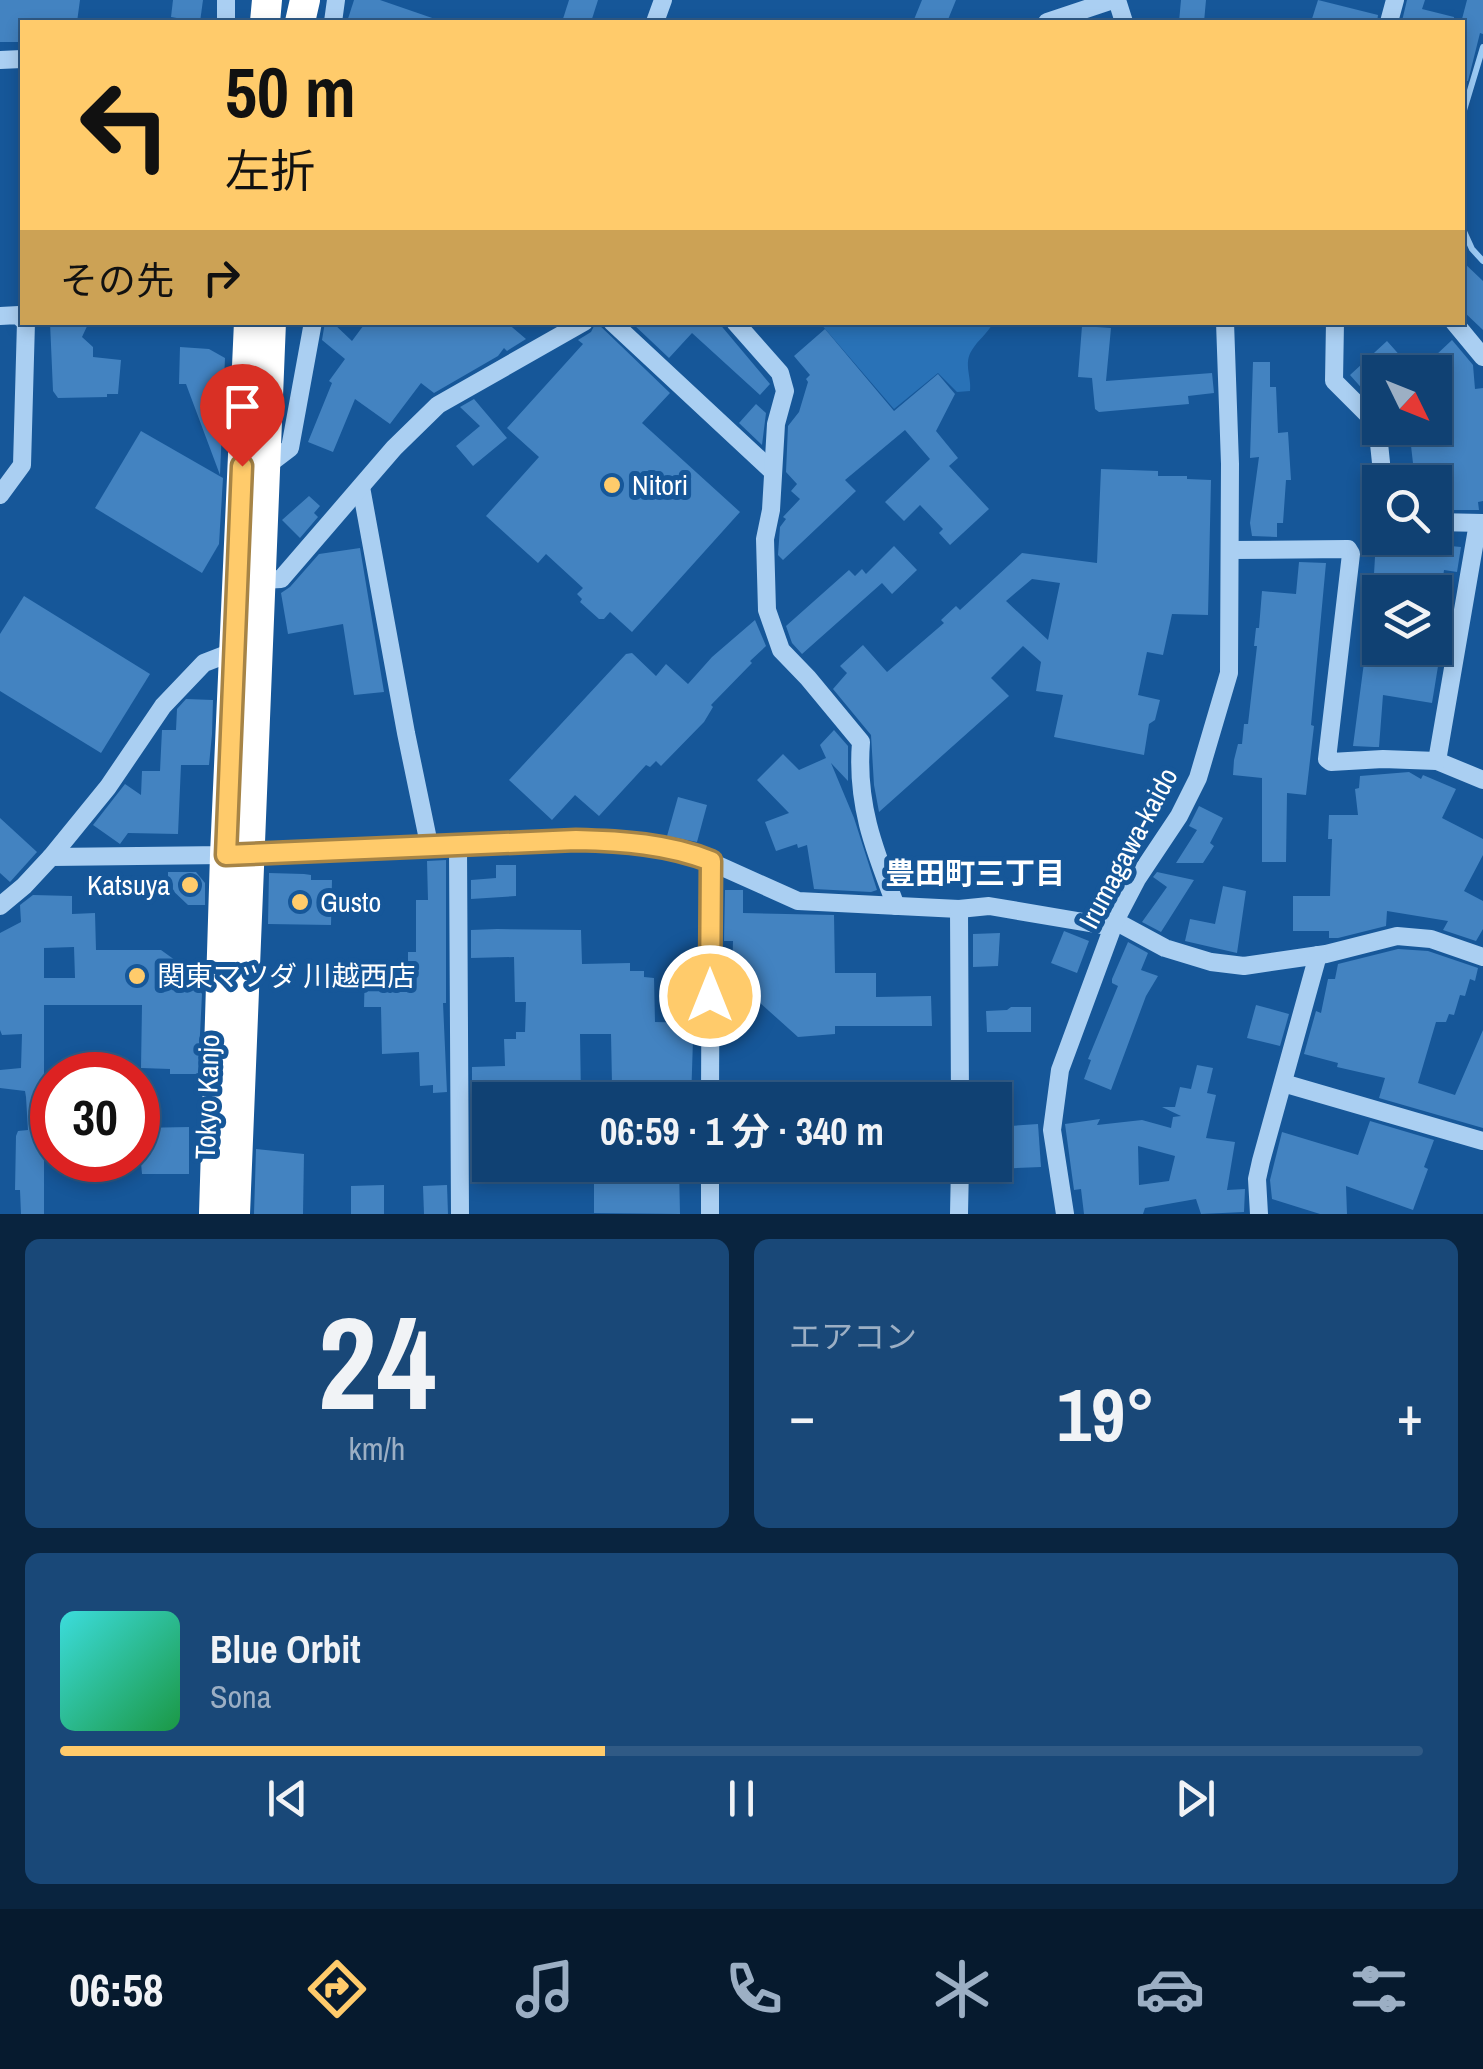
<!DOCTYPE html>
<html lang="ja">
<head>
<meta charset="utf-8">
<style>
  :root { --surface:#104173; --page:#194878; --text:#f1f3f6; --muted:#9cafc4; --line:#305a85; --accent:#ffcb6b }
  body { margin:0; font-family:"Archivo Narrow","Noto Sans JP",sans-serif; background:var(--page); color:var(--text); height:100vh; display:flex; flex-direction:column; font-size:38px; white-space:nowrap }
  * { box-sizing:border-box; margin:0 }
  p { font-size:32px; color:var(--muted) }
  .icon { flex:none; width:55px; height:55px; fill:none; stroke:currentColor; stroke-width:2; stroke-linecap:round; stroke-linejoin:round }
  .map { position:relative; height:1214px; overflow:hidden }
  .sheet { display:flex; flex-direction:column; gap:25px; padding:25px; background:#09243f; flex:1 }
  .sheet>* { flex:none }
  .hud { position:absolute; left:20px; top:20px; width:1445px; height:305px; border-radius:0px; box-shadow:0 5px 15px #0003,0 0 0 2px var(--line); background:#ffcb6b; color:#111; overflow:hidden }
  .needle { width:65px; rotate:133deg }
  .tools { position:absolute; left:1362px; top:355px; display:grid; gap:20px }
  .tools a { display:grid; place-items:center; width:90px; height:90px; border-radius:0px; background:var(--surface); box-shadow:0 5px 15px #0003,0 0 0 2px var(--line); font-size:50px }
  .speed { position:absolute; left:30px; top:1052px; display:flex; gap:20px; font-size:50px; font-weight:700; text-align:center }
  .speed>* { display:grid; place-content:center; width:130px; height:130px; border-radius:50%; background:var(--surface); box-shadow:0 5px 15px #0003,0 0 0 2px var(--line); line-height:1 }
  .speed .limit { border:15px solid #d22; background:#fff; color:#111 }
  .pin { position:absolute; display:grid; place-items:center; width:85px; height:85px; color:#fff; margin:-102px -42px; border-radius:50% 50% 50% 0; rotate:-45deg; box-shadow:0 0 10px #0007 }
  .pin .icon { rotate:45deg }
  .me { position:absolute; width:110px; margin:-55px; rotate:0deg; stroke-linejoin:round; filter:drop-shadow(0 0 8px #0008) }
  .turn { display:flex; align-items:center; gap:35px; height:210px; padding:0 40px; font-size:45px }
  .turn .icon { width:130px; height:130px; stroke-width:2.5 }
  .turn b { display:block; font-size:70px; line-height:85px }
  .then { display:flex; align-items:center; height:95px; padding:0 40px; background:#0003; gap:20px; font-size:38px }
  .big { font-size:75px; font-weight:700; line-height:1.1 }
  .sheet .tile { flex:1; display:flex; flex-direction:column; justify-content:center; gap:15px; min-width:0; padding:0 35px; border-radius:15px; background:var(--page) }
  .sheet .dial { align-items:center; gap:0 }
  .dial b { font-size:130px; line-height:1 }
  .song { display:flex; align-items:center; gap:30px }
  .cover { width:120px; height:120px; border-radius:15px; background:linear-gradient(135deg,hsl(180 70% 55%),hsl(140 70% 35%)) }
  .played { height:10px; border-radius:5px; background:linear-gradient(90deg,var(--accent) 40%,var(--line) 40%) }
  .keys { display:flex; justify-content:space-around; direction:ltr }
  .heat { display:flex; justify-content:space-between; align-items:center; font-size:55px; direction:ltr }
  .sheet .tiles { flex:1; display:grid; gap:25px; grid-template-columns:1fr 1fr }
  .tile:last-child { grid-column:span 2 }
  .trip { position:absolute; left:472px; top:1082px; width:540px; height:100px; border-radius:0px; background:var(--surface); box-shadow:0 5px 15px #0003,0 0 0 2px var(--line); font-weight:700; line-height:100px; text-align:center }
  .tab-bar { display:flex; height:160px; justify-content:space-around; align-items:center; background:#061a2e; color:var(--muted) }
  .tab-bar .icon { width:70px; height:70px }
  .tab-bar .on { color:var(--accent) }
  .tab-bar b { font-size:45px; color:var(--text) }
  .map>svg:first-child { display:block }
</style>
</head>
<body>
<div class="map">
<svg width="1483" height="1214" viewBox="0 0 1483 1214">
  <rect width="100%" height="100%" fill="#165799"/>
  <path fill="#2972b7" d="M820,323H993C987,334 978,340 972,350C963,363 972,378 970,391L957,392L938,373L894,409Z"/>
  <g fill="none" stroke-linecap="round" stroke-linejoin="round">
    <g stroke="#9ccbf5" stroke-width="6">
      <polyline points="1462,117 1483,47"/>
      <polyline points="1462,227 1472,249 1483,261"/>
    </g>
  </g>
  <g fill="#4383c1" fill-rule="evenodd">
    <polygon points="0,0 80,0 77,22 22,22 22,42 0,42"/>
    <polygon points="173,0 203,0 200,22 171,17"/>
    <polygon points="354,0 380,0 438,20 438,22 347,22"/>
    <polygon points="569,0 598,0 591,22 562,22"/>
    <polygon points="922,0 956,0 947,22 913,22"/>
    <polygon points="1181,0 1206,0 1204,22 1179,22"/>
    <polygon points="1318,0 1378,15 1377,22 1311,22"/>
    <polygon points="1407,0 1425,0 1422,9 1454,17 1454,22 1402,21"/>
    <polygon points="1467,0 1483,0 1483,34 1480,33 1468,81 1462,81 1462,19"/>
    <polygon points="1462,261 1483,281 1483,330 1462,310"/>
    <polygon points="50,322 89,322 82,337 93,347 93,357 121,360 118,394 107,394 107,397 58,398 53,391"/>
    <polygon points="325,322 332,322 352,341 366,322 506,322 526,339 507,351 504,348 498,356 434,393 421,383 390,424 355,399 333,452 308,442 332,383 329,381 345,359 322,340"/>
    <polygon points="596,322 670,393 642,423 740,512 632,632 610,612 604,619 599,619 580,602 582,599 577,594 583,588 546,554 538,563 486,516 539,457 507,428 583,344 578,340 591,332"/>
    <polygon points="631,322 718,322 770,384 760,395 692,333 669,358"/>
    <polygon points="1082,326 1111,328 1106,381 1212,373 1214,393 1188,396 1189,404 1099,412 1095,409 1092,378 1078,377"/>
    <polygon points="825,329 894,411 938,374 955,394 936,431 958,458 949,466 989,509 950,545 939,533 943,529 920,505 904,521 885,502 930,459 905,430 845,480 856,491 836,510 783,560 778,555 780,527 786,519 783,517 800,499 791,491 797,484 786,472 788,426 799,412 808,382 806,379 810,375 794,356"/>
    <polygon points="1452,340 1473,365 1475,389 1483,388 1483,501 1478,502 1479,510 1445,510 1442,499 1435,499 1435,480 1417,482 1414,472 1409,428 1435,428 1435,372 1418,372"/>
    <polygon points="1387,341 1403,359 1388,372 1380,372 1380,380 1366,393 1350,375"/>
    <polygon points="180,347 209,349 225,358 220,475 186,384 179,384"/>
    <polygon points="1253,362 1270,362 1270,387 1276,387 1278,433 1288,432 1291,480 1286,480 1283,523 1277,523 1277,537 1252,536 1250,523 1259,457 1250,458"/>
    <polygon points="474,399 507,438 473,466 456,446 480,426 460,407"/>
    <polygon points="756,404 766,413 762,445 739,423"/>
    <polygon points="141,431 223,478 219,544 202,573 95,508"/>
    <path d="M1101,469L1158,471V476H1187V479L1211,480L1208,615L1172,614L1163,655L1147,652L1138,695L1160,700L1155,720L1149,724L1144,755L1054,737L1063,695L1036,691L1041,662L1023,646L991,678L1009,696L879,812L874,785L871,735L833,689L847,673L840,666L863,645L887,672L944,623L941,620L956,606L960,610L1022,553L1097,563ZM1032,579L1060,583L1048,640L1006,601Z"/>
    <polygon points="309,496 320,506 314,513 318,517 300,538 282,520"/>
    <polygon points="1376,539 1461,547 1457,572 1444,570 1441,592 1373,592"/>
    <polygon points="894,546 917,570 892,594 882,583 802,654 792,643 786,626 849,570 855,576 862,569 866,574"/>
    <polygon points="360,548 384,692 354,695 343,624 288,634 281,593 290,587 319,554"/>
    <polygon points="1299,562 1326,563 1311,725 1314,726 1306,795 1287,793 1286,862 1262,862 1262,778 1233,775 1234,760 1238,744 1242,744 1244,724 1248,724 1257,646 1254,646 1256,628 1259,628 1262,591 1296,594"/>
    <polygon points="24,596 150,674 101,753 0,691 0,634"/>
    <polygon points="1370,617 1380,618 1380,648 1441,648 1432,703 1383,695 1379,747 1374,747 1353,746"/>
    <polygon points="755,620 766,646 750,661 752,663 711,705 713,707 704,722 661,766 656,761 650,767 646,765 599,816 575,795 552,820 509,780 626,654 632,653 656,676 666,664 688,684 712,657"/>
    <polygon points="186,699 213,700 212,734 209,765 181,765 178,834 128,833 120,844 93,825 125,784 141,795 142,771 160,771 162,730 176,730 177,709"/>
    <polygon points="834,730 848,746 848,781 831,763 854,818 877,890 871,892 814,889 807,845 798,848 797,844 776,851 765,822 789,813 757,780 783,754 799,770 826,758 820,745"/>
    <polygon points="1409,772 1421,779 1423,775 1456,789 1442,818 1483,839 1483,855 1464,891 1483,901 1483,929 1476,941 1443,930 1448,921 1387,911 1386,926 1338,938 1329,938 1329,931 1293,931 1293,896 1330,896 1332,839 1328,839 1329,815 1358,815 1355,789 1359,788 1360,776"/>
    <polygon points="678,797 707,805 697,842 667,836"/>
    <polygon points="1199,806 1223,818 1210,843 1214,846 1203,863 1176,863 1197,830 1189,826"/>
    <polygon points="0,818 37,852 10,882 0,873"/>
    <polygon points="446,860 446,1003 443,1003 447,1092 433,1093 433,1085 420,1086 419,1052 382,1054 381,1007 364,1007 365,968 408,964 408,952 416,952 416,900 428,900 427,861"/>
    <polygon points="496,865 516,865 516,896 471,899 471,880 496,878"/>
    <polygon points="168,872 196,872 205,883 205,905 188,905 168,886"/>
    <polygon points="1157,872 1194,880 1161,932 1142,922 1167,887 1153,877"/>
    <polygon points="269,873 304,874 311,875 311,880 332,880 331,925 268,924"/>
    <polygon points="1223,886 1246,891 1237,953 1185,941 1190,919 1215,924"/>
    <polygon points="725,890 743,890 743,913 834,915 835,973 876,973 876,997 931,996 932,1026 835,1026 835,1034 798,1037 759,1002 759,990 743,990 743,979 732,979 733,941 724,941"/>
    <path d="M33,895L72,896V914L95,913L96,950H161L186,968L202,994L198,1074H170V1069L141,1068L142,1005H44V1214H21L20,1190H15L16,1136L18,1131L28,1130L26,1097L25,1091L0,1088V1070L21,1068L22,1034L2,1035L0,1030V933L21,922L20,905ZM74,947L75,978H44V948Z"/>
    <polygon points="497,929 581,930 582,964 630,963 630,971 644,971 644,977 654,978 655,1022 698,1023 698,1040 693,1040 691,1100 584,1100 584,1084 612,1084 611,1034 580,1034 581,1098 560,1098 560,1086 490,1086 490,1115 472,1116 472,1067 505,1066 504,1039 516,1039 516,1032 525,1032 526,1002 515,1002 514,957 471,958 471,930"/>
    <polygon points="1064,931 1089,941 1077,973 1051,963"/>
    <polygon points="1000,933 998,966 973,967 973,934"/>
    <polygon points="1128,942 1148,953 1141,970 1158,976 1146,996 1111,1090 1084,1079 1091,1060 1088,1059 1118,986 1112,983 1112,979"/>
    <polygon points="1398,949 1428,951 1478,968 1475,981 1470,979 1465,996 1460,995 1454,1015 1449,1014 1446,1022 1436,1022 1418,1083 1455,1095 1483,1030 1483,1128 1379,1098 1385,1078 1337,1067 1338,1063 1304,1054 1316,1011 1321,1013 1328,979 1335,979 1338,964"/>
    <polygon points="1256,1005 1289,1014 1280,1046 1247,1038"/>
    <polygon points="1011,1007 1031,1007 1031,1032 987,1032 986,1011 1007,1010"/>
    <path d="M1197,1065L1213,1068L1207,1093L1216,1095L1206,1138L1235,1142L1227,1190L1245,1189L1244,1212L1201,1214L1196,1199L1145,1208L1143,1214H1084L1081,1189L1074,1190L1065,1124L1100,1119L1097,1125L1142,1120L1171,1128L1173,1117L1181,1116L1162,1107H1175L1180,1087L1191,1089ZM1138,1146L1175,1156L1169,1181L1139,1185Z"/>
    <polygon points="1370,1121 1434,1140 1424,1167 1428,1169 1413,1210 1346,1186 1347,1214 1320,1214 1272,1199 1270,1180 1282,1132 1358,1155"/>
    <polygon points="1038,1124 1041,1167 995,1169 995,1127"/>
    <polygon points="189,1127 189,1174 142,1174 138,1128"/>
    <polygon points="256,1149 304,1154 303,1214 254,1214"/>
    <polygon points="594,1165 621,1165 621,1170 679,1169 680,1214 594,1213"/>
    <polygon points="384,1185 384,1214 351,1214 351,1186"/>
    <polygon points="447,1185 448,1214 424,1214 423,1186"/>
  </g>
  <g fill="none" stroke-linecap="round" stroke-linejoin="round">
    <g stroke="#aacff2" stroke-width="18">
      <polyline points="1117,0 1124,22"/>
      <polyline points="226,22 226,0"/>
      <polyline points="333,22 336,0"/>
      <polyline points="655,22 663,0"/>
      <polyline points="1047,22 1113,0"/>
      <polyline points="1389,22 1395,0"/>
      <polyline points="0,60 22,59"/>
      <polyline points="0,316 19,315 22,319"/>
      <polyline points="612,322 771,470"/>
      <path d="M735,322L780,373L785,391L776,424L771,510L765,539L767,610L781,650L808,678L861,742C856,804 874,849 896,906"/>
      <polyline points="1335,322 1334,381 1377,424 1383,482"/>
      <polyline points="1454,322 1483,357"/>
      <polyline points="265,467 290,448 313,322"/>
      <polyline points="361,487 406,733 430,849"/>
      <polyline points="0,495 22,465 26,322"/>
      <polyline points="1435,522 1483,523"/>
      <polyline points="1230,550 1348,549 1351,554 1327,759 1331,762 1383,759 1437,761 1483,780"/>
      <polyline points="262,580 281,579 394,448 438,405 584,322"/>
      <polyline points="1437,761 1478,523"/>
      <polyline points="458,847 460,1214"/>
      <polyline points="51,857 108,787 163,706 204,663 235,651"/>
      <polyline points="0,906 24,886 51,857 225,855 616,841 691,853 798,901 959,909 989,906 1113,927"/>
      <polyline points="959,909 960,1100"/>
      <polyline points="1115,921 1165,948 1211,962 1244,966 1326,954 1397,936 1431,939 1483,957"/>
      <polyline points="1283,1083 1483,1141"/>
      <polyline points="710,1100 711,861"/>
      <polyline points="710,1214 710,1165"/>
      <polyline points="959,1214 960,1165"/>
      <polyline points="1065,1214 1052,1130 1060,1070 1115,921 1137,879 1179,816 1198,778 1229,673 1230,464 1225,322"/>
      <polyline points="1259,1214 1257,1179 1261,1161 1318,955"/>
    </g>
    <g stroke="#fff" stroke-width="30">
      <polyline points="265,22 267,0"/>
      <polyline points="300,22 305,0"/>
      <polyline points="214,1214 225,855 249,322"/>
      <polyline points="235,1214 271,322"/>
    </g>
  </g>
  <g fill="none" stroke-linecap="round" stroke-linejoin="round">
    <defs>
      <path id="route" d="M242,466L226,855L576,840C622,841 668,844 711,861L710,996"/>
    </defs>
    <use href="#route" stroke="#a68446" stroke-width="25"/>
    <use href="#route" stroke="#ffcb6b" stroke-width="18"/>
  </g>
  <g fill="#ffcb6b" stroke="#165799" stroke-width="4">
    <circle cx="612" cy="485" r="10"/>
    <circle cx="190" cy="885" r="10"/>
    <circle cx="300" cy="902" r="10"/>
    <circle cx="137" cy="976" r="10"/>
  </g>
  <g text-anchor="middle" stroke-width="10" stroke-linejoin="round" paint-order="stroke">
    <g font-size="28" fill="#fff" stroke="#165799" text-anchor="start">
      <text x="632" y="495">Nitori</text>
      <text x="170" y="895" text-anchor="end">Katsuya</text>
      <text x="320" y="912">Gusto</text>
      <text x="157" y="986">関東マツダ 川越西店</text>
    </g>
    <g font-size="28" fill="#fff" stroke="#165799">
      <text transform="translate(1128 848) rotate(-62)" y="10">Irumagawa-kaido</text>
      <text transform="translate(207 1097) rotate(-88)" y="10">Tokyo Kanjo</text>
    </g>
    <g font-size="30" font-weight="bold" fill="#fff" stroke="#165799">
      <text x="975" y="884">豊田町三丁目</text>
    </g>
  </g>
</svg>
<div class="tools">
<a><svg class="needle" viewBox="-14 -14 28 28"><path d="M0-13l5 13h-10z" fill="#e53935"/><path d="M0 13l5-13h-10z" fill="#9cafc4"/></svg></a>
<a><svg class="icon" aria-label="search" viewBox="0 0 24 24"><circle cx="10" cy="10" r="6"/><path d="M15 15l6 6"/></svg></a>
<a><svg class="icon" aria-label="layers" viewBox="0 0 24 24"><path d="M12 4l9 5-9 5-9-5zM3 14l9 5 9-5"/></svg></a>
</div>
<div class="speed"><div class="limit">30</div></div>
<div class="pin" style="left:242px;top:466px;background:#d93025"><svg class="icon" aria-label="arrive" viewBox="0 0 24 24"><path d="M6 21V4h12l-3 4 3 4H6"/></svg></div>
<svg class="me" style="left:710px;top:996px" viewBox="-20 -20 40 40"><circle r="17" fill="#ffcb6b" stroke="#fff" stroke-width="3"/><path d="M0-11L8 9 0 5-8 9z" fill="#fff"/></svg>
<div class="trip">06:59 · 1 分 · 340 m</div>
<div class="hud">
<div class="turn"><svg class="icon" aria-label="left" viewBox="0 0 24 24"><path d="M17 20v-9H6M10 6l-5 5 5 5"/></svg><div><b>50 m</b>左折</div></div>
<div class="then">その先<svg class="icon" aria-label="right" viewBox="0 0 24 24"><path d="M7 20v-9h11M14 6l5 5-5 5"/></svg></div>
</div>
</div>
<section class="sheet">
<div class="tiles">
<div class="tile dial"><b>24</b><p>km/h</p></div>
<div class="tile"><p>エアコン</p>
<div class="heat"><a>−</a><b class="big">19°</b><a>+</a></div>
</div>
<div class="tile">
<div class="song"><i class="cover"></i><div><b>Blue Orbit</b><p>Sona</p></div></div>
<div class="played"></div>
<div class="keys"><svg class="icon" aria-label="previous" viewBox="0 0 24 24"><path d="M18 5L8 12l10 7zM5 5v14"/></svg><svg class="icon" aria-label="pause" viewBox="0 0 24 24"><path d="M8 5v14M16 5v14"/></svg><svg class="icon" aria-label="next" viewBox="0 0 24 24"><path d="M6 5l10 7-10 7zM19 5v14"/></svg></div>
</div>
</div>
</section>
<nav class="tab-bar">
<b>06:58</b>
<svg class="icon on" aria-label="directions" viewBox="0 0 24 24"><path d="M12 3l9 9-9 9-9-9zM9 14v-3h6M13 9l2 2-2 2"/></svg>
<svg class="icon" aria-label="music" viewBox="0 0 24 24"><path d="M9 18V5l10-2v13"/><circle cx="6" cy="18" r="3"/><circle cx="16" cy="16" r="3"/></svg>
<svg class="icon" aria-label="phone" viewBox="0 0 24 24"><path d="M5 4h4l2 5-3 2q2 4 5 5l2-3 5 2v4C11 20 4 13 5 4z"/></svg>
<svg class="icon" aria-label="climate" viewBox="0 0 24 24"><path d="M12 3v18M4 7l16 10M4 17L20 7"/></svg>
<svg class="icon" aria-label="car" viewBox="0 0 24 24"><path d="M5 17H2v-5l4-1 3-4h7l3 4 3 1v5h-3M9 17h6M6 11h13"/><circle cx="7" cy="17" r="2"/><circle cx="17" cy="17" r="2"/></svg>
<svg class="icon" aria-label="filters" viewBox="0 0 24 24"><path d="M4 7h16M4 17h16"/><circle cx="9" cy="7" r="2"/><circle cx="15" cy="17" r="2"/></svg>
</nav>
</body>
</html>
